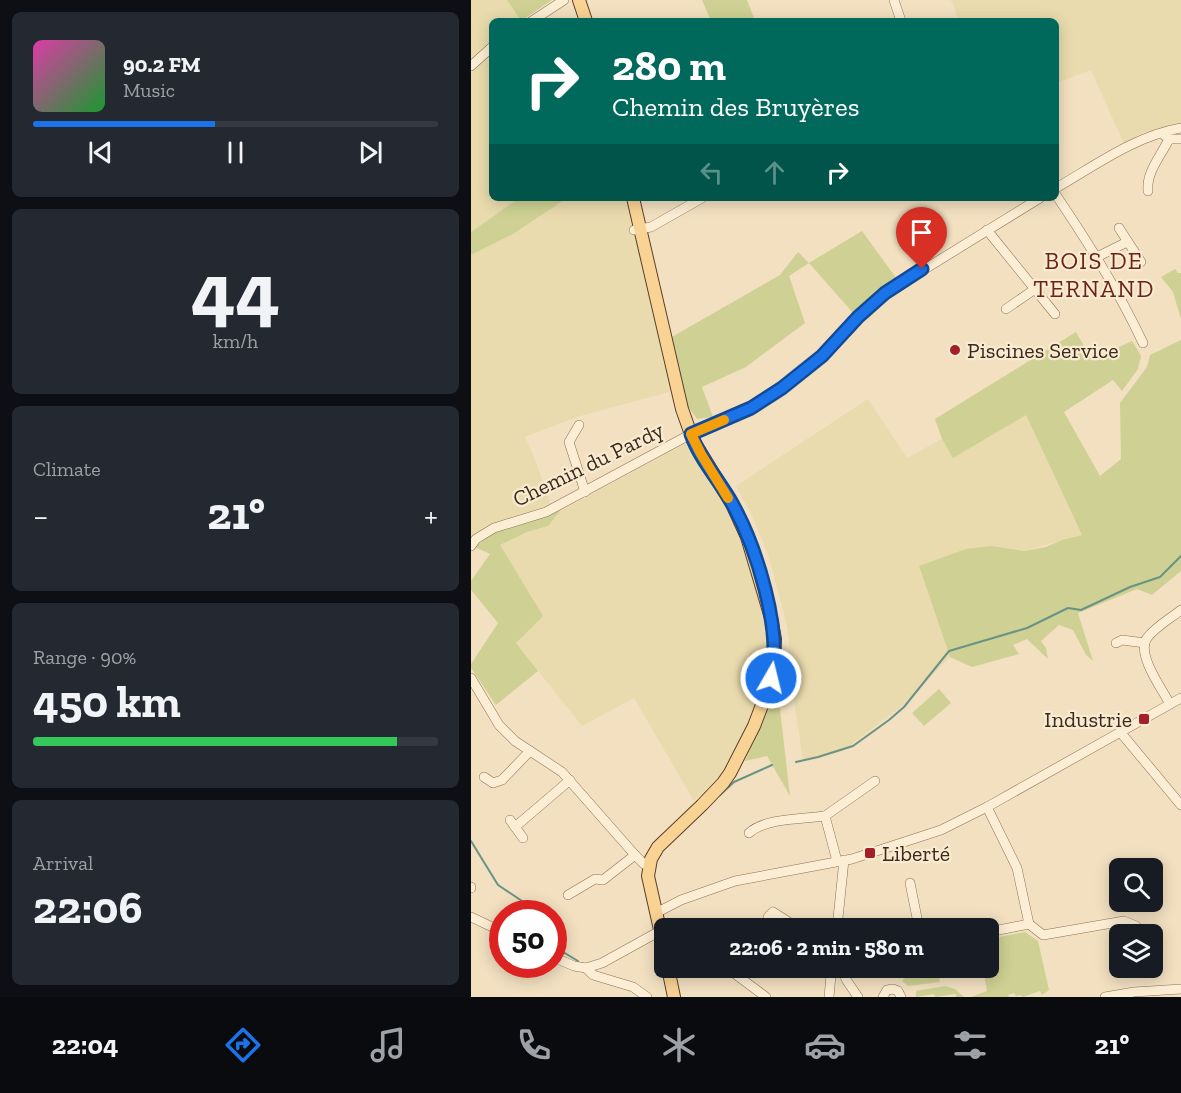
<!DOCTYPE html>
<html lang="en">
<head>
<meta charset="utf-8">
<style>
  :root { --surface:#171b24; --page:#242831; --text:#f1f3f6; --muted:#9ea1a6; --line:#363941; --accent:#1a73e8 }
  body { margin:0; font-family:"Zilla Slab",serif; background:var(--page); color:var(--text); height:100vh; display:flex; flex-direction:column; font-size:22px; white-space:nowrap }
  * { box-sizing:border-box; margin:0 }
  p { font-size:20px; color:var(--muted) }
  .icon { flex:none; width:33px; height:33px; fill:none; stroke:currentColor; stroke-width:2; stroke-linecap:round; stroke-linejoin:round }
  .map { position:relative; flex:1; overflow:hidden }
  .details { display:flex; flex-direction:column; gap:12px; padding:12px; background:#0d0f14; width:471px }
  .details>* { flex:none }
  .hud { position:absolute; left:18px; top:18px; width:570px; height:183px; border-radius:9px; box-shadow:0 3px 15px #0003; background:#00695c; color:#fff; overflow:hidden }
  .tools { position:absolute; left:638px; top:858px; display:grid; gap:12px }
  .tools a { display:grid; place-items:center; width:54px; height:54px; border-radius:9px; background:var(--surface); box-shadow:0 3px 15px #0003; font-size:30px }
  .speed { position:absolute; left:18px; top:900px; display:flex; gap:12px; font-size:30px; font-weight:700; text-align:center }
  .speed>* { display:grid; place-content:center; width:78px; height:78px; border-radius:50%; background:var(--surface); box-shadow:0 3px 15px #0003; line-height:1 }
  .speed .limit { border:9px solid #d22; background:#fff; color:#111 }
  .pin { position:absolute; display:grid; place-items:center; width:51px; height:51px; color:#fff; margin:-62px -26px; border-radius:50% 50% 50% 0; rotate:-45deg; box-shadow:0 0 6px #0007 }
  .pin .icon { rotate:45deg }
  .me { position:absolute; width:66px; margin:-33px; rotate:8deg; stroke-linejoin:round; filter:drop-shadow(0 0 4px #0008) }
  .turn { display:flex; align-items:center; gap:21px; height:126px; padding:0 24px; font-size:27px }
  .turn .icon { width:78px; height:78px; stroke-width:2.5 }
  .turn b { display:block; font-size:42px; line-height:51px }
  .lanes { display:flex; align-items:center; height:57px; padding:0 24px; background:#0003; justify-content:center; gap:30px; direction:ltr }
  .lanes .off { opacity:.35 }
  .big { font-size:45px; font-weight:800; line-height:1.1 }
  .details .tile { flex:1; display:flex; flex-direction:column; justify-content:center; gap:9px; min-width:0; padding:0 21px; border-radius:9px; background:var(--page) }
  .details .dial { align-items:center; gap:0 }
  .dial b { font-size:78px; line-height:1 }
  .song { display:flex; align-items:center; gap:18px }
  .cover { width:72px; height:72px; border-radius:9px; background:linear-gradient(135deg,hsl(320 70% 55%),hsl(130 70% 35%)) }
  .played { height:6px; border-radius:3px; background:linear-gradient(90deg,var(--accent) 45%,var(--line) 45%) }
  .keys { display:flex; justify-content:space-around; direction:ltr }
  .heat { display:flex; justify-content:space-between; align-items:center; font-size:33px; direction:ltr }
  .charge { height:9px; border-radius:4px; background:linear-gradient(90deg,#34c759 90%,var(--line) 0) }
  .trip { position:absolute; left:183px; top:918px; width:345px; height:60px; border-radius:9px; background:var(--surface); box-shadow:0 3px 15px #0003; font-weight:800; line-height:60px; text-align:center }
  .menu { display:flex; height:96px; justify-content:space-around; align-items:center; background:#090b0e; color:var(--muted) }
  .menu .icon { width:42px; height:42px }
  .menu .current { color:var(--accent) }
  .menu b { font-size:27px; color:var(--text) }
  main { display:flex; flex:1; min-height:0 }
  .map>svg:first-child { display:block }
</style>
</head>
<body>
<main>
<section class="details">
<div class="tile">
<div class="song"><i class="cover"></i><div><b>90.2 FM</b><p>Music</p></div></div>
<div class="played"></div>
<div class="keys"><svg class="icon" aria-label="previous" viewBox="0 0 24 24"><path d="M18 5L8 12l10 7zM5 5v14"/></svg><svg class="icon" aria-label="pause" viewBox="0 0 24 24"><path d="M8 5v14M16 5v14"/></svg><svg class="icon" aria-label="next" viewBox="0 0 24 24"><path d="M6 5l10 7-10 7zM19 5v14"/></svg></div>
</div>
<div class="tile dial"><b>44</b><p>km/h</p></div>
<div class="tile"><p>Climate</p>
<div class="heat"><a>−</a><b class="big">21°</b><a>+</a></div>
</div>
<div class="tile"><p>Range · 90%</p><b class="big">450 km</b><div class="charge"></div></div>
<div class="tile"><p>Arrival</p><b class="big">22:06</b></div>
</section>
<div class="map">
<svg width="710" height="997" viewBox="0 0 710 997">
  <rect width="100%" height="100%" fill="#f2e0c0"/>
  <g fill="#e9dbad">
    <polygon points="0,0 36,0 50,21 21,21 21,42 0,61"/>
    <polygon points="480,0 710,0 710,124 671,133 653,144 620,70 585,83 585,21 488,21"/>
    <polygon points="21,53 21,198 48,198 0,232 0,73"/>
    <polygon points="96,198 154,198 202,391 109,416 54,437 63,457 80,505 39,519 0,539 0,255 42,234"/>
    <polygon points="397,399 436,458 471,439 482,457 555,414 611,535 553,551 521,546 448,566 479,657 431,706 372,751 332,760 317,660 318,638 314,617 296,552 281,516 265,486"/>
    <polygon points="219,441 251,496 274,549 291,605 297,645 296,668 291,690 279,726 249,775 223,801 163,698 111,726 45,643 29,545 56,532 77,526 90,510"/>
  </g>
  <g fill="#ced193">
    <polygon points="36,0 81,0 50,21"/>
    <polygon points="231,0 276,0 284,21 240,21"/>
    <polygon points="48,198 96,198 42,234 0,255 0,232"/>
    <polygon points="391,231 426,279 408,291 383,314 338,263 318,276 334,323 275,367 231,387 242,417 226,419 216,405 199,338 309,275 327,252 338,263"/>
    <polygon points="704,269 707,273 710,273 710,319 702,292 690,277"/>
    <polygon points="605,332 621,360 661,341 670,356 667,369 651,391 642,380 593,412 629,476 650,459 649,403 676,367 679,355 710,340 710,571 681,595 666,589 607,613 622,661 615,655 602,630 588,625 570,641 575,648 577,659 556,639 542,645 548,654 501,667 479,657 448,566 495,549 521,546 553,551 575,547 591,540 611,535 555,415 482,458 471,439 464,419"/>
    <polygon points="90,510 77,526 56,532 29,545 72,616 45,643 67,671 25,705 0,668 0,664 27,623 0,590 0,581 19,554 4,547 26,530 65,520"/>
    <polygon points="306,683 319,796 296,756 274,761 296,711"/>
    <polygon points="468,689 480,703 453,726 441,713"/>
    <polygon points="554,932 567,941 578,990 571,995 569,991 552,997 549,995 545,996 543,993 537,995 538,997 500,997 516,991 512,968 518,968 518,939"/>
    <polygon points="442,968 466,968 469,982 437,986 431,981"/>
    <polygon points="474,986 484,989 493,997 485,997 485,994 464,997 463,994 445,997 445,991"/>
  </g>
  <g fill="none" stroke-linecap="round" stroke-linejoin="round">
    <g stroke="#699386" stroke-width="2">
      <polyline points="325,762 347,757 382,746 418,720 433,707 478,651 556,628 597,608 610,610 659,587 689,577 710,556"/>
      <polyline points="249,795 263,782 301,765"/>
      <polyline points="0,841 27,885 51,901 64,914"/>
      <polyline points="82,946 107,961"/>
    </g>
    <defs>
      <g id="minor">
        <polyline points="423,0 430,21"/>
        <polyline points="61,21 93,0"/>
        <polyline points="0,66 21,47"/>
        <polyline points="693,135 698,139 710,139"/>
        <path d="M585,188C625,165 664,136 710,128"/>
        <path d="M677,191C675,172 690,156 698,139"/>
        <path d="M585,195C618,244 647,290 672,343"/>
        <polyline points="648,228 670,262"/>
        <polyline points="163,230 180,227 231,198"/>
        <polyline points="516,230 584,314"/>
        <polyline points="626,257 656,242"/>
        <polyline points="535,309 564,289"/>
        <polyline points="108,425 98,442 114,492"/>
        <polyline points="0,546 5,539 23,528 75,512 220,434 271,412 292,400 351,356 387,317 415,293 569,198"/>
        <polyline points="645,643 651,640 674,643"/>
        <polyline points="0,678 28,725 44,741 91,772 164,855 173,864 178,866"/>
        <path d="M699,704C691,689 665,654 676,638C684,627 700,618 710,610"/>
        <polyline points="650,733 710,805"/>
        <polyline points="13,777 22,783 31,780 59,751"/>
        <polyline points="516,807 546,868 558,924"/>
        <polyline points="39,820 52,838"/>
        <polyline points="44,827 99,780"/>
        <path d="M278,833C294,818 332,819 354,816"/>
        <polyline points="366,861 354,816 404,781"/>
        <polyline points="439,883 448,928"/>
        <polyline points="0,887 0,888"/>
        <polyline points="97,895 124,879 132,880 164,855"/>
        <polyline points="185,913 210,900 264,881 381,859 470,830 516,807 710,698"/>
        <polyline points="0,917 32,932"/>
        <polyline points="297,917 302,912 327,928 334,928"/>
        <polyline points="558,924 572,935 653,921 665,926"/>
        <polyline points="366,928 373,860"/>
        <polyline points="518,932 558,924"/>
        <polyline points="82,957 103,966 115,968 122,975 162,987 176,997"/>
        <polyline points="115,968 131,963 189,931"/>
        <polyline points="256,968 295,997"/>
        <polyline points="370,968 376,981 387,997"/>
        <polyline points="358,997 360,975 366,968"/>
        <polyline points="412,997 416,990 422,989 427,991 430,997"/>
        <polyline points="634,997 663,992 710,989"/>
      </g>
      <g id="major">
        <polyline points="108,0 115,21"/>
        <polyline points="162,198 211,409 222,440 261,504 276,537 300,618 304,639 303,661 296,692 283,726 259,773 252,783 231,805 187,847 180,859 177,876 194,952"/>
        <polyline points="197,968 203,997"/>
      </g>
    </defs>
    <use href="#minor" stroke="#8d7056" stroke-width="10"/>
    <use href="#major" stroke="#5b3e2b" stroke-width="14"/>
    <use href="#minor" stroke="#fceed4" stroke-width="9"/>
    <use href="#major" stroke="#f9d394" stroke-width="12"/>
  </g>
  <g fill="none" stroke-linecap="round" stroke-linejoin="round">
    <defs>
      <path id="route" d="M300,678C312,631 285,547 262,505C249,481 229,460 220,434L280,408L311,388L351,356L387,317L414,293L451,269"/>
    </defs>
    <use href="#route" stroke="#114b97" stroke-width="15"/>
    <use href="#route" stroke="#1a73e8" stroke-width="10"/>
    <polyline stroke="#f59e0b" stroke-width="10" points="253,420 220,434 230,454 257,498"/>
  </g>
  <g fill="#a32029" stroke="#f9ebd1" stroke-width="2">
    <circle cx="484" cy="350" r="6"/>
    <rect x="667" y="713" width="12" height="12" rx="3"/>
    <rect x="393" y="847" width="12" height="12" rx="3"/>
  </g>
  <g text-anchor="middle" stroke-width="4.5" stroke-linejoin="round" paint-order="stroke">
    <g font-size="22" fill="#3b291c" stroke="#f9ebd1" text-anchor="start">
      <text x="496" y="358">Piscines Service</text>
      <text x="661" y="727" text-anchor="end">Industrie</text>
      <text x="411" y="861">Liberté</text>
    </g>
    <g font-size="22" fill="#3b291c" stroke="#f9ebd1">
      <text transform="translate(117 464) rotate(-26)" y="8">Chemin du Pardy</text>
    </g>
    <g font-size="24" letter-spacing="1.5" fill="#6c2317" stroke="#f9ebd1">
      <text x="623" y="269">BOIS DE<tspan x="623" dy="28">TERNAND</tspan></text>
    </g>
  </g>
</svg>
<div class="tools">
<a><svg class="icon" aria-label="search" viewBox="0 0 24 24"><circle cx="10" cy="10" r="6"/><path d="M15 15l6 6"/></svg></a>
<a><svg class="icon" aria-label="layers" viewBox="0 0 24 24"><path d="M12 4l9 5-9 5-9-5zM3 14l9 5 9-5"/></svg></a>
</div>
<div class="speed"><div class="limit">50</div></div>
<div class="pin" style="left:451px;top:269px;background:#d93025"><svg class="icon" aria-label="arrive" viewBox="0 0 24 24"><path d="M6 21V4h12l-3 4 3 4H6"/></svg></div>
<svg class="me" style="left:300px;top:678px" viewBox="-20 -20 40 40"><circle r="17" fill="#1a73e8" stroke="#fff" stroke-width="3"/><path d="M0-11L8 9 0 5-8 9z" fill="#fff"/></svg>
<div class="trip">22:06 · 2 min · 580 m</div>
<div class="hud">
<div class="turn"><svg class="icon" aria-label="right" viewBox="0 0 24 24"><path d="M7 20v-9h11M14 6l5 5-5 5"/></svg><div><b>280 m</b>Chemin des Bruyères</div></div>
<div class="lanes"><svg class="icon off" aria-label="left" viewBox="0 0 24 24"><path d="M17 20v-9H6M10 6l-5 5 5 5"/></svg><svg class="icon off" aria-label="ahead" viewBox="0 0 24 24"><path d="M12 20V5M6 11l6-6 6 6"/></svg><svg class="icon" aria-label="right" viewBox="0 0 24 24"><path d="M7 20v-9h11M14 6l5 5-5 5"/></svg></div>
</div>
</div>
</main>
<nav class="menu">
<b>22:04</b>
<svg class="icon current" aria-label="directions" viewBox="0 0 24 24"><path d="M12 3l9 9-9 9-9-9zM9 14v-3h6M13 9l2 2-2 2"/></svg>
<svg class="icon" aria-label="music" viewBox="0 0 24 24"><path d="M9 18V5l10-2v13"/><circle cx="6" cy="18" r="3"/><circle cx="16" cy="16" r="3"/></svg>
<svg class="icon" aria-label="phone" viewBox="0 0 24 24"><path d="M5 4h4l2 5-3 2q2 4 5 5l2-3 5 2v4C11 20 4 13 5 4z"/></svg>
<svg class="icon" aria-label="climate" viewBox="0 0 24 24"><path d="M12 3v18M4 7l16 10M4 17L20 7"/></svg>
<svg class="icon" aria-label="car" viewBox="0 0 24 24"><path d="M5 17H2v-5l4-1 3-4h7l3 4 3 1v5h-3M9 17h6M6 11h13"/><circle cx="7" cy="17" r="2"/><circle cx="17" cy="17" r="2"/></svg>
<svg class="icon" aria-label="filters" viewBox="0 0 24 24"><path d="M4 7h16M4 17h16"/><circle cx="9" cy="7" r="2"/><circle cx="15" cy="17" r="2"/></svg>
<b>21°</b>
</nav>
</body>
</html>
